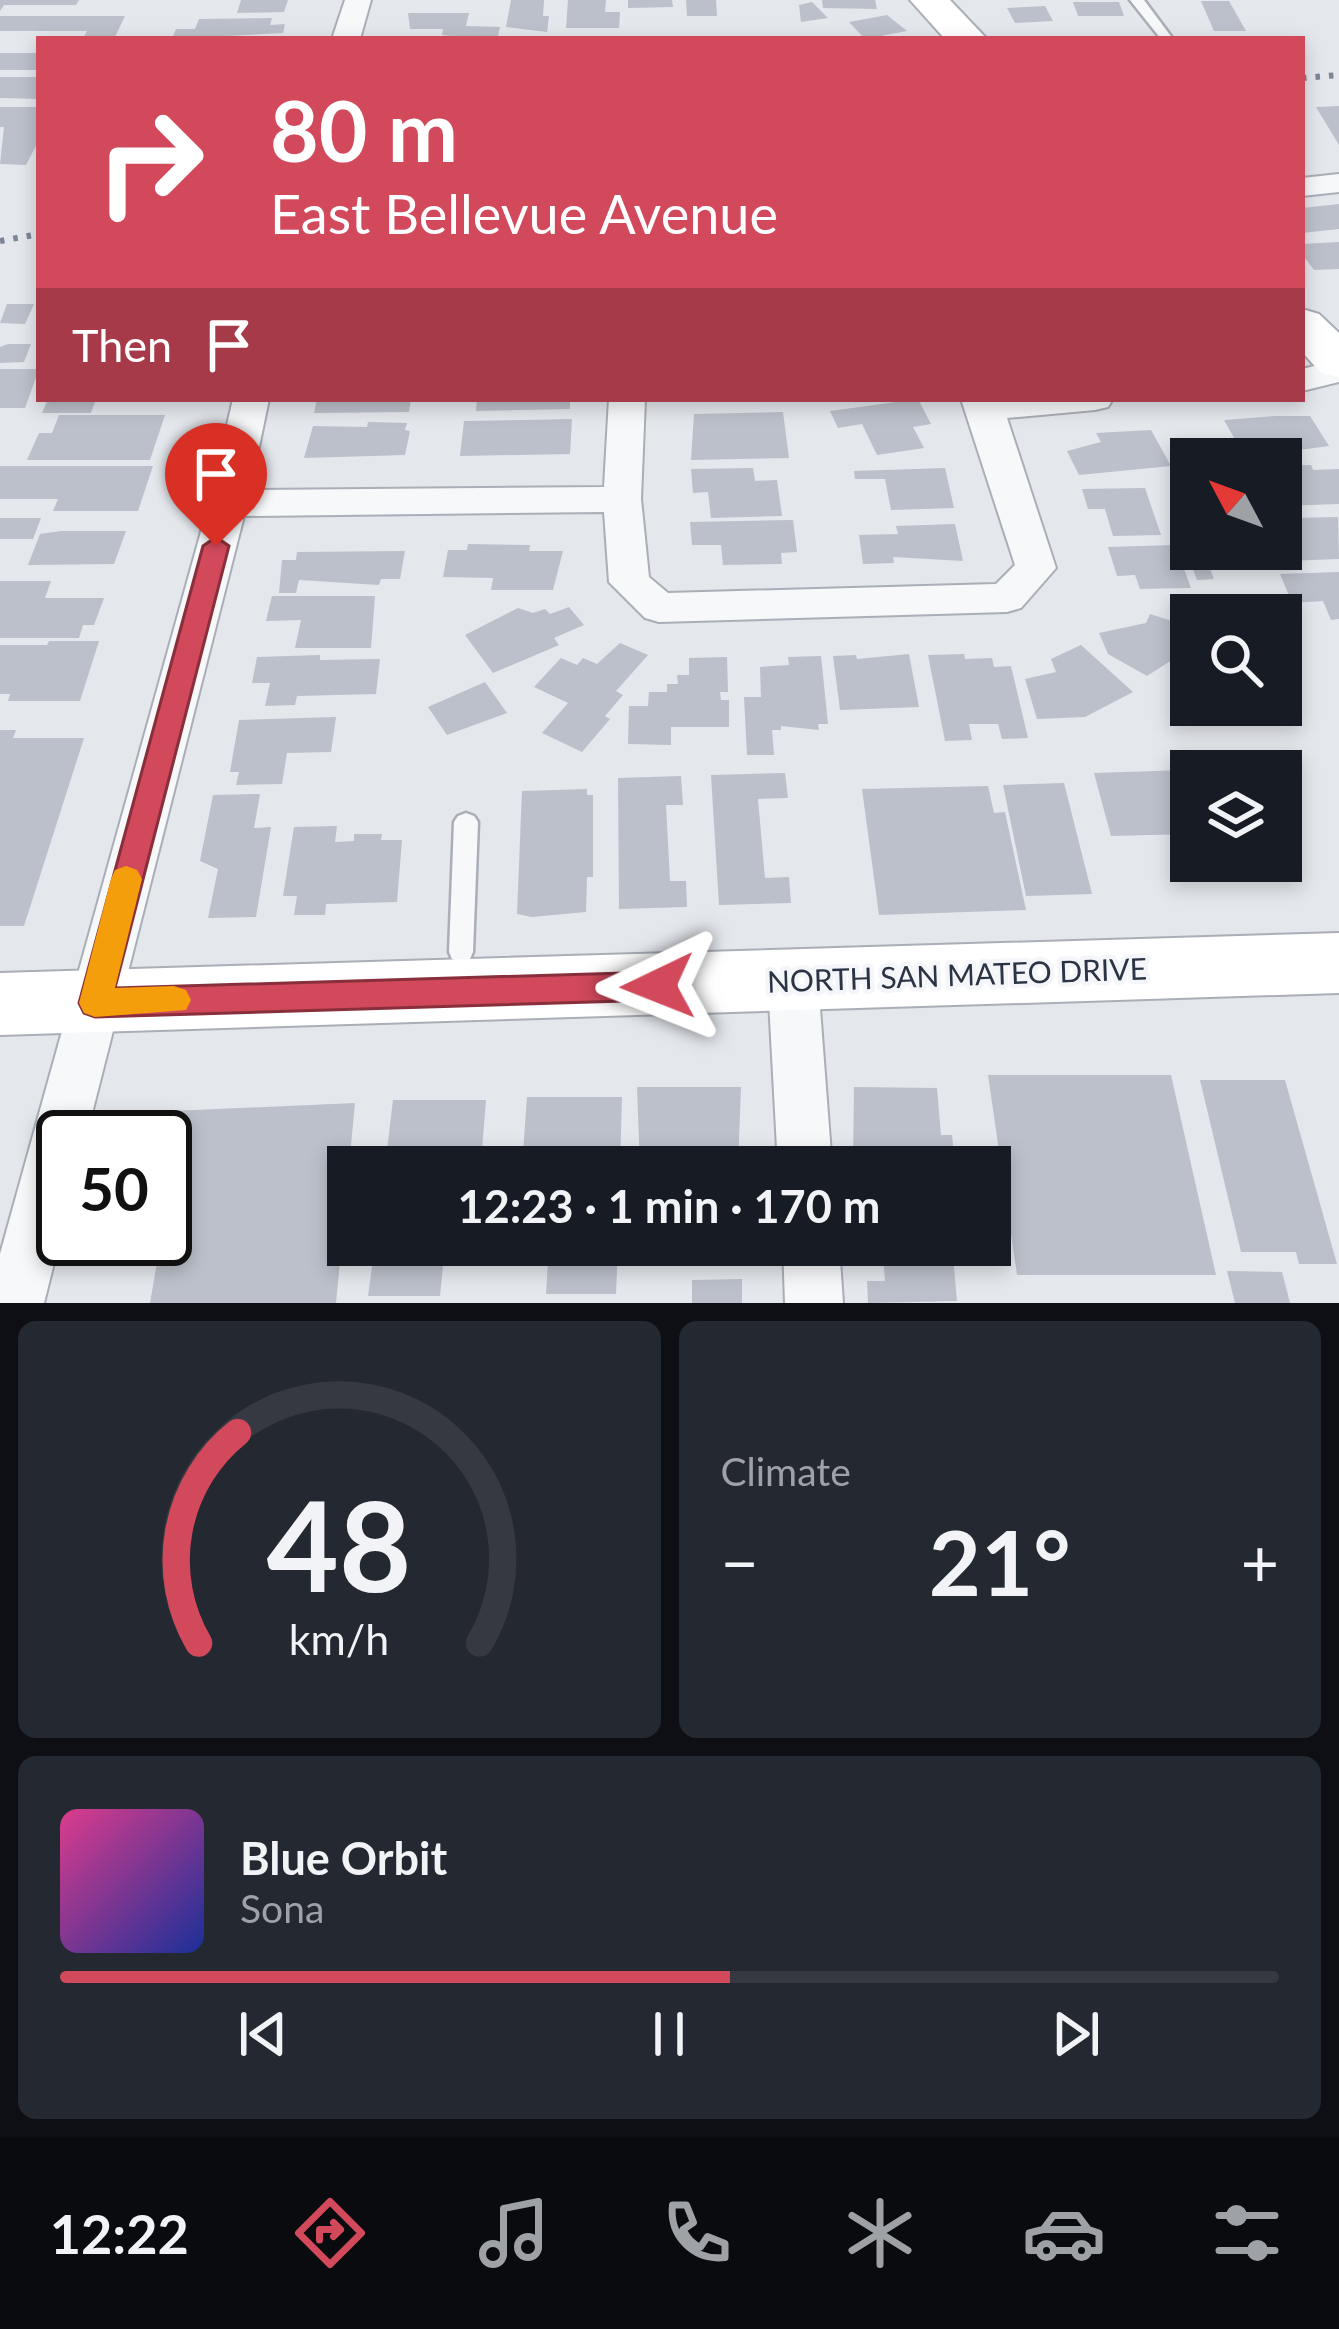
<!DOCTYPE html>
<html lang="en">
<head>
<meta charset="utf-8">
<style>
  :root { --surface:#171b24; --page:#242831; --text:#f1f3f6; --muted:#9ea1a6; --line:#363941; --accent:#d1495b }
  body { margin:0; font-family:Lato,sans-serif; background:var(--page); color:var(--text); height:100vh; display:flex; flex-direction:column; font-size:45px; white-space:nowrap }
  * { box-sizing:border-box; margin:0 }
  p { font-size:39px; color:var(--muted) }
  .icon { flex:none; width:66px; height:66px; fill:none; stroke:currentColor; stroke-width:2; stroke-linecap:round; stroke-linejoin:round }
  .map { position:relative; height:1303px; overflow:hidden }
  .details { display:flex; flex-direction:column; gap:18px; padding:18px; background:#0d0f14; flex:1 }
  .details>* { flex:none }
  .guide { position:absolute; left:36px; top:36px; width:1269px; height:366px; border-radius:0px; box-shadow:0 6px 18px #0003; background:#d1495b; color:#fff; overflow:hidden }
  .needle { width:78px; rotate:311deg }
  .tools { position:absolute; left:1170px; top:438px; display:grid; gap:24px }
  .tools a { display:grid; place-items:center; width:132px; height:132px; border-radius:0px; background:var(--surface); box-shadow:0 6px 18px #0003; font-size:60px }
  .speed { position:absolute; left:36px; top:1110px; display:flex; gap:24px; font-size:60px; font-weight:700; text-align:center }
  .speed>* { display:grid; place-content:center; width:156px; height:156px; border-radius:50%; background:var(--surface); box-shadow:0 6px 18px #0003; line-height:1 }
  .speed .limit { border:6px solid #111; border-radius:18px; background:#fff; color:#111 }
  .pin { position:absolute; display:grid; place-items:center; width:102px; height:102px; color:#fff; margin:-123px -51px; border-radius:50% 50% 50% 0; rotate:-45deg; box-shadow:0 0 12px #0007 }
  .pin .icon { rotate:45deg }
  .me { position:absolute; width:132px; margin:-66px; rotate:268deg; stroke-linejoin:round; filter:drop-shadow(0 0 9px #0008) }
  .turn { display:flex; align-items:center; gap:42px; height:252px; padding:0 36px; font-size:54px }
  .turn .icon { width:156px; height:156px; stroke-width:2.5 }
  .turn b { display:block; font-size:84px; line-height:102px }
  .then { display:flex; align-items:center; height:114px; padding:0 36px; background:#0003; gap:24px; font-size:45px }
  .big { font-size:90px; font-weight:700; line-height:1.1 }
  .details .widget { flex:1; display:flex; flex-direction:column; justify-content:center; gap:18px; min-width:0; padding:0 42px; border-radius:18px; background:var(--page) }
  .details .dial { align-items:center; gap:0 }
  .dial svg { height:312px; overflow:visible; fill:none; stroke:var(--line); stroke-width:7; stroke-linecap:round; text-anchor:middle }
  .dial text { fill:var(--text); stroke:none }
  .song { display:flex; align-items:center; gap:36px }
  .cover { width:144px; height:144px; border-radius:18px; background:linear-gradient(135deg,hsl(330 70% 55%),hsl(230 70% 35%)) }
  .played { height:12px; border-radius:6px; background:linear-gradient(90deg,var(--accent) 55%,var(--line) 55%) }
  .keys { display:flex; justify-content:space-around; direction:ltr }
  .heat { display:flex; justify-content:space-between; align-items:center; font-size:66px; direction:ltr }
  .details .tiles { flex:1; display:grid; gap:18px; grid-template-columns:1fr 1fr }
  .widget:last-child { grid-column:span 2 }
  .trip { position:absolute; left:327px; top:1146px; width:684px; height:120px; border-radius:0px; background:var(--surface); box-shadow:0 6px 18px #0003; font-weight:700; line-height:120px; text-align:center }
  .tabs { display:flex; height:192px; justify-content:space-around; align-items:center; background:#090b0e; color:var(--muted) }
  .tabs .icon { width:84px; height:84px }
  .tabs .selected { color:var(--accent) }
  .tabs b { font-size:54px; color:var(--text) }
  .map>svg:first-child { display:block }
</style>
</head>
<body>
<div class="map">
<svg width="1339" height="1303" viewBox="0 0 1339 1303">
  <rect width="100%" height="100%" fill="#e4e7ec"/>
  <g fill="#bbc0ca">
    <polygon points="0,0 79,0 76,5 4,5 0,11"/>
    <polygon points="241,0 288,0 284,12 237,13"/>
    <polygon points="511,0 544,0 543,16 549,16 547,32 506,27"/>
    <polygon points="568,0 606,0 605,12 620,12 619,28 566,28"/>
    <polygon points="628,0 672,0 673,7 628,8"/>
    <polygon points="686,0 716,0 717,16 687,16"/>
    <polygon points="822,0 875,0 877,9 823,8"/>
    <polygon points="1201,1 1229,1 1246,31 1214,31"/>
    <polygon points="812,2 828,18 801,22 799,5"/>
    <polygon points="1073,2 1119,2 1124,16 1078,16"/>
    <polygon points="1045,6 1053,21 1015,23 1007,8"/>
    <polygon points="408,13 469,13 466,26 500,27 498,36 451,36 442,35 443,29 410,29"/>
    <polygon points="887,15 907,31 865,39 849,22"/>
    <polygon points="0,16 125,16 114,39 83,39 87,31 0,31"/>
    <polygon points="272,18 270,25 285,24 283,33 172,39 176,29 195,29 199,19"/>
    <rect x="0" y="53" width="39" height="17"/>
    <polygon points="0,77 39,77 39,99 0,98"/>
    <polygon points="1339,106 1339,145 1316,107"/>
    <polygon points="0,107 39,107 39,140 26,165 0,164 4,127 0,127"/>
    <polygon points="1339,204 1339,229 1302,233 1302,208"/>
    <polygon points="1339,242 1339,269 1314,270 1302,254 1302,244"/>
    <polygon points="7,304 34,304 25,324 0,323"/>
    <polygon points="8,344 31,344 24,362 0,363 0,347"/>
    <polygon points="0,369 39,369 25,408 0,408"/>
    <polygon points="48,399 96,399 91,413 42,413"/>
    <polygon points="317,399 411,399 409,412 314,413"/>
    <polygon points="477,399 570,399 570,409 476,411"/>
    <polygon points="918,399 931,424 913,427 924,448 877,455 862,424 838,428 830,411"/>
    <polygon points="783,412 789,458 691,460 694,414"/>
    <polygon points="59,415 165,415 150,460 27,460 39,433 52,433"/>
    <polygon points="1275,416 1310,416 1329,446 1245,457 1224,420"/>
    <polygon points="572,419 570,454 460,456 464,421"/>
    <polygon points="368,422 407,423 405,430 410,431 405,455 304,458 313,426 367,427"/>
    <polygon points="1151,430 1171,466 1079,475 1067,451 1101,442 1096,433"/>
    <polygon points="1311,465 1313,470 1339,469 1339,504 1281,506 1281,466"/>
    <polygon points="0,466 153,466 138,511 53,511 58,499 0,499"/>
    <polygon points="753,468 755,481 777,480 782,516 711,518 708,492 693,493 691,469"/>
    <polygon points="945,468 954,508 891,510 885,479 855,479 854,471"/>
    <polygon points="1145,488 1161,535 1113,536 1105,509 1088,509 1082,489"/>
    <polygon points="1338,517 1339,559 1285,561 1281,539 1299,538 1290,518"/>
    <polygon points="0,518 41,518 33,539 0,539"/>
    <polygon points="793,520 797,552 781,553 782,564 723,565 721,545 692,545 690,522"/>
    <polygon points="955,524 963,561 893,557 894,563 863,564 859,535 898,534 896,526"/>
    <polygon points="61,531 126,531 114,564 28,565 40,534"/>
    <polygon points="468,544 530,545 529,551 563,551 553,590 491,590 493,578 443,577 448,550 467,550"/>
    <polygon points="1173,545 1175,549 1202,549 1214,579 1197,580 1192,566 1183,566 1191,588 1140,589 1135,575 1117,576 1108,547"/>
    <polygon points="405,551 400,579 381,579 379,585 299,580 296,593 279,593 282,560 296,560 297,552"/>
    <polygon points="1339,572 1339,619 1331,620 1323,601 1292,603 1280,574"/>
    <polygon points="0,581 51,581 45,598 104,598 94,625 83,625 79,638 0,638"/>
    <polygon points="272,596 375,596 371,648 295,648 301,620 266,621"/>
    <polygon points="569,607 584,625 554,638 559,645 493,673 465,635 518,608 533,613 545,609 550,614"/>
    <polygon points="1150,614 1191,627 1191,671 1175,658 1147,676 1108,654 1099,633 1146,623"/>
    <polygon points="49,641 99,641 80,701 8,701 10,694 0,694 0,645 47,645"/>
    <polygon points="620,643 648,655 616,691 623,695 605,716 610,719 582,752 542,733 568,703 534,687 561,658 577,665 583,658 597,664"/>
    <polygon points="1081,645 1133,692 1085,717 1037,719 1025,679 1056,672 1051,659"/>
    <polygon points="909,654 919,707 840,710 833,656 856,655 857,659"/>
    <polygon points="964,654 965,659 992,658 994,667 1011,666 1028,738 1002,739 998,724 969,724 972,740 945,741 928,655"/>
    <polygon points="320,655 320,660 380,659 376,694 297,696 295,705 265,706 270,683 252,683 257,657"/>
    <polygon points="821,656 828,724 818,724 819,730 781,726 781,730 772,730 774,755 747,755 744,697 761,697 760,667 789,665 788,657"/>
    <polygon points="727,657 728,692 720,692 721,700 729,700 729,727 671,727 671,745 628,744 629,706 648,706 649,692 667,692 667,684 678,684 677,675 689,675 689,658"/>
    <polygon points="485,682 507,713 447,735 428,707"/>
    <polygon points="336,717 331,752 287,753 282,784 236,785 239,772 230,772 239,720"/>
    <polygon points="0,730 16,730 13,738 84,738 24,926 0,926"/>
    <polygon points="1277,763 1280,771 1195,771 1193,766"/>
    <polygon points="1185,770 1191,790 1191,834 1111,836 1094,773"/>
    <polygon points="785,773 788,798 758,799 765,878 789,877 791,903 719,905 711,775"/>
    <polygon points="1281,775 1294,806 1287,806 1287,825 1281,832"/>
    <polygon points="681,776 683,805 666,805 670,881 686,881 687,907 619,909 618,778"/>
    <polygon points="1064,783 1092,894 1026,896 1003,785"/>
    <polygon points="988,786 994,813 1005,812 1026,910 879,915 862,789"/>
    <polygon points="587,789 587,795 593,795 593,877 587,877 586,912 532,917 517,914 522,791"/>
    <polygon points="260,794 254,828 271,827 256,917 208,918 218,869 200,861 213,795"/>
    <polygon points="337,826 335,842 354,841 354,834 382,834 381,840 402,840 397,902 326,904 325,915 294,915 297,896 283,896 294,827"/>
    <polygon points="1282,849 1289,870 1228,872 1224,861 1281,861"/>
    <polygon points="988,1075 1171,1075 1216,1275 1017,1275"/>
    <polygon points="1200,1080 1285,1080 1337,1264 1299,1264 1296,1252 1241,1252"/>
    <polygon points="637,1087 741,1087 738,1167 640,1167"/>
    <polygon points="854,1087 937,1088 941,1135 952,1135 955,1163 853,1167"/>
    <polygon points="527,1097 622,1097 620,1167 553,1167 554,1153 523,1153"/>
    <polygon points="393,1100 486,1100 482,1150 454,1150 452,1167 385,1167"/>
    <polygon points="355,1103 336,1303 150,1303 161,1239 165,1239 165,1137 145,1137 150,1112"/>
    <polygon points="375,1245 445,1245 440,1296 368,1296"/>
    <polygon points="549,1245 618,1245 616,1294 546,1294"/>
    <polygon points="638,1245 740,1245 741,1266 638,1266"/>
    <polygon points="882,1245 952,1245 957,1301 868,1303 867,1281 885,1281"/>
    <polygon points="1227,1271 1282,1272 1290,1303 1235,1303"/>
    <polygon points="742,1279 742,1303 692,1303 692,1280"/>
  </g>
  <g fill="none" stroke-linecap="round" stroke-linejoin="round">
    <defs>
      <g id="service">
        <polygon points="1130,0 1144,0 1173,39 1161,39"/>
        <polygon points="466,813 474,816 478,822 473,952 470,959 461,962 452,959 449,952 454,822 458,816"/>
      </g>
      <g id="minor">
        <polygon points="345,0 371,0 360,39 332,39"/>
        <polygon points="1339,174 1339,192 1302,196 1302,178"/>
        <polygon points="1339,360 1339,382 1302,391 1302,369"/>
        <polygon points="233,399 269,399 250,490 604,487 609,399 645,399 641,499 649,577 668,593 996,584 1015,565 961,399 1113,399 1108,407 1095,410 1007,418 1056,568 1021,608 1007,612 659,622 645,618 609,582 604,512 244,516 86,1137 63,1137 63,1227 44,1303 0,1303 0,1254 209,503"/>
        <polygon points="793,961 811,967 818,982 832,1167 778,1167 768,982 775,967"/>
        <polygon points="783,1245 839,1245 843,1303 785,1303"/>
      </g>
      <g id="secondary">
        <polygon points="910,0 950,0 987,39 945,39"/>
        <polygon points="1302,309 1319,314 1339,333 1339,377 1321,373 1302,352"/>
        <polygon points="1339,933 1339,993 0,1035 0,973"/>
      </g>
    </defs>
    <use href="#service" stroke="#a9aeb7" stroke-width="5"/>
    <use href="#minor" stroke="#a9aeb7" stroke-width="4"/>
    <use href="#secondary" stroke="#a9aeb7" stroke-width="4"/>
    <use href="#service" fill="#f7f8fa" fill-rule="evenodd"/>
    <use href="#minor" fill="#f7f8fa" fill-rule="evenodd"/>
    <use href="#secondary" fill="#fff" fill-rule="evenodd"/>
    <g stroke="#7d8696" stroke-width="6" stroke-dasharray="4.5 9" stroke-linecap="butt">
      <polyline points="1302,78 1339,75"/>
      <polyline points="0,241 39,234"/>
    </g>
  </g>
  <polygon fill="#d1495b" stroke="#882f3b" stroke-width="3" points="216,537 229,546 115,988 658,972 670,976 674,986 670,996 658,1000 95,1017 84,1013 79,1003 203,546"/>
  <polygon fill="#f59e0b" points="126,866 137,870 142,879 115,988 174,986 186,990 191,1000 186,1010 95,1017 84,1013 79,1003 111,879 115,870"/>
  <g text-anchor="middle" stroke-width="9" stroke-linejoin="round" paint-order="stroke">
    <g font-size="30" fill="#2b3445" stroke="#f4f6f9">
      <text transform="translate(957 976) rotate(-2)" y="10">NORTH SAN MATEO DRIVE</text>
    </g>
  </g>
</svg>
<div class="tools">
<a><svg class="needle" viewBox="-14 -14 28 28"><path d="M0-13l5 13h-10z" fill="#e53935"/><path d="M0 13l5-13h-10z" fill="#9ea1a6"/></svg></a>
<a><svg class="icon" aria-label="search" viewBox="0 0 24 24"><circle cx="10" cy="10" r="6"/><path d="M15 15l6 6"/></svg></a>
<a><svg class="icon" aria-label="layers" viewBox="0 0 24 24"><path d="M12 4l9 5-9 5-9-5zM3 14l9 5 9-5"/></svg></a>
</div>
<div class="speed"><div class="limit">50</div></div>
<div class="pin" style="left:216px;top:546px;background:#d93025"><svg class="icon" aria-label="arrive" viewBox="0 0 24 24"><path d="M6 21V4h12l-3 4 3 4H6"/></svg></div>
<svg class="me" style="left:658px;top:986px" viewBox="-20 -20 40 40"><path d="M0-17L14 15 0 8-14 15z" fill="#d1495b" stroke="#fff" stroke-width="4"/></svg>
<div class="trip">12:23 · 1 min · 170 m</div>
<div class="guide">
<div class="turn"><svg class="icon" aria-label="right" viewBox="0 0 24 24"><path d="M7 20v-9h11M14 6l5 5-5 5"/></svg><div><b>80 m</b>East Bellevue Avenue</div></div>
<div class="then">Then<svg class="icon" aria-label="arrive" viewBox="0 0 24 24"><path d="M6 21V4h12l-3 4 3 4H6"/></svg></div>
</div>
</div>
<section class="details">
<div class="tiles">
<div class="widget dial"><svg viewBox="0 0 100 80">
<path d="M14 69A42 42 0 1 1 86 69"/>
<path d="M14 69A42 42 0 0 1 24 15" stroke="#d1495b"/>
<text x="50" y="56" font-size="32" font-weight="700">48</text>
<text x="50" y="72" font-size="11">km/h</text>
</svg></div>
<div class="widget"><p>Climate</p>
<div class="heat"><a>−</a><b class="big">21°</b><a>+</a></div>
</div>
<div class="widget">
<div class="song"><i class="cover"></i><div><b>Blue Orbit</b><p>Sona</p></div></div>
<div class="played"></div>
<div class="keys"><svg class="icon" aria-label="previous" viewBox="0 0 24 24"><path d="M18 5L8 12l10 7zM5 5v14"/></svg><svg class="icon" aria-label="pause" viewBox="0 0 24 24"><path d="M8 5v14M16 5v14"/></svg><svg class="icon" aria-label="next" viewBox="0 0 24 24"><path d="M6 5l10 7-10 7zM19 5v14"/></svg></div>
</div>
</div>
</section>
<nav class="tabs">
<b>12:22</b>
<svg class="icon selected" aria-label="directions" viewBox="0 0 24 24"><path d="M12 3l9 9-9 9-9-9zM9 14v-3h6M13 9l2 2-2 2"/></svg>
<svg class="icon" aria-label="music" viewBox="0 0 24 24"><path d="M9 18V5l10-2v13"/><circle cx="6" cy="18" r="3"/><circle cx="16" cy="16" r="3"/></svg>
<svg class="icon" aria-label="phone" viewBox="0 0 24 24"><path d="M5 4h4l2 5-3 2q2 4 5 5l2-3 5 2v4C11 20 4 13 5 4z"/></svg>
<svg class="icon" aria-label="climate" viewBox="0 0 24 24"><path d="M12 3v18M4 7l16 10M4 17L20 7"/></svg>
<svg class="icon" aria-label="car" viewBox="0 0 24 24"><path d="M5 17H2v-5l4-1 3-4h7l3 4 3 1v5h-3M9 17h6M6 11h13"/><circle cx="7" cy="17" r="2"/><circle cx="17" cy="17" r="2"/></svg>
<svg class="icon" aria-label="filters" viewBox="0 0 24 24"><path d="M4 7h16M4 17h16"/><circle cx="9" cy="7" r="2"/><circle cx="15" cy="17" r="2"/></svg>
</nav>
</body>
</html>
